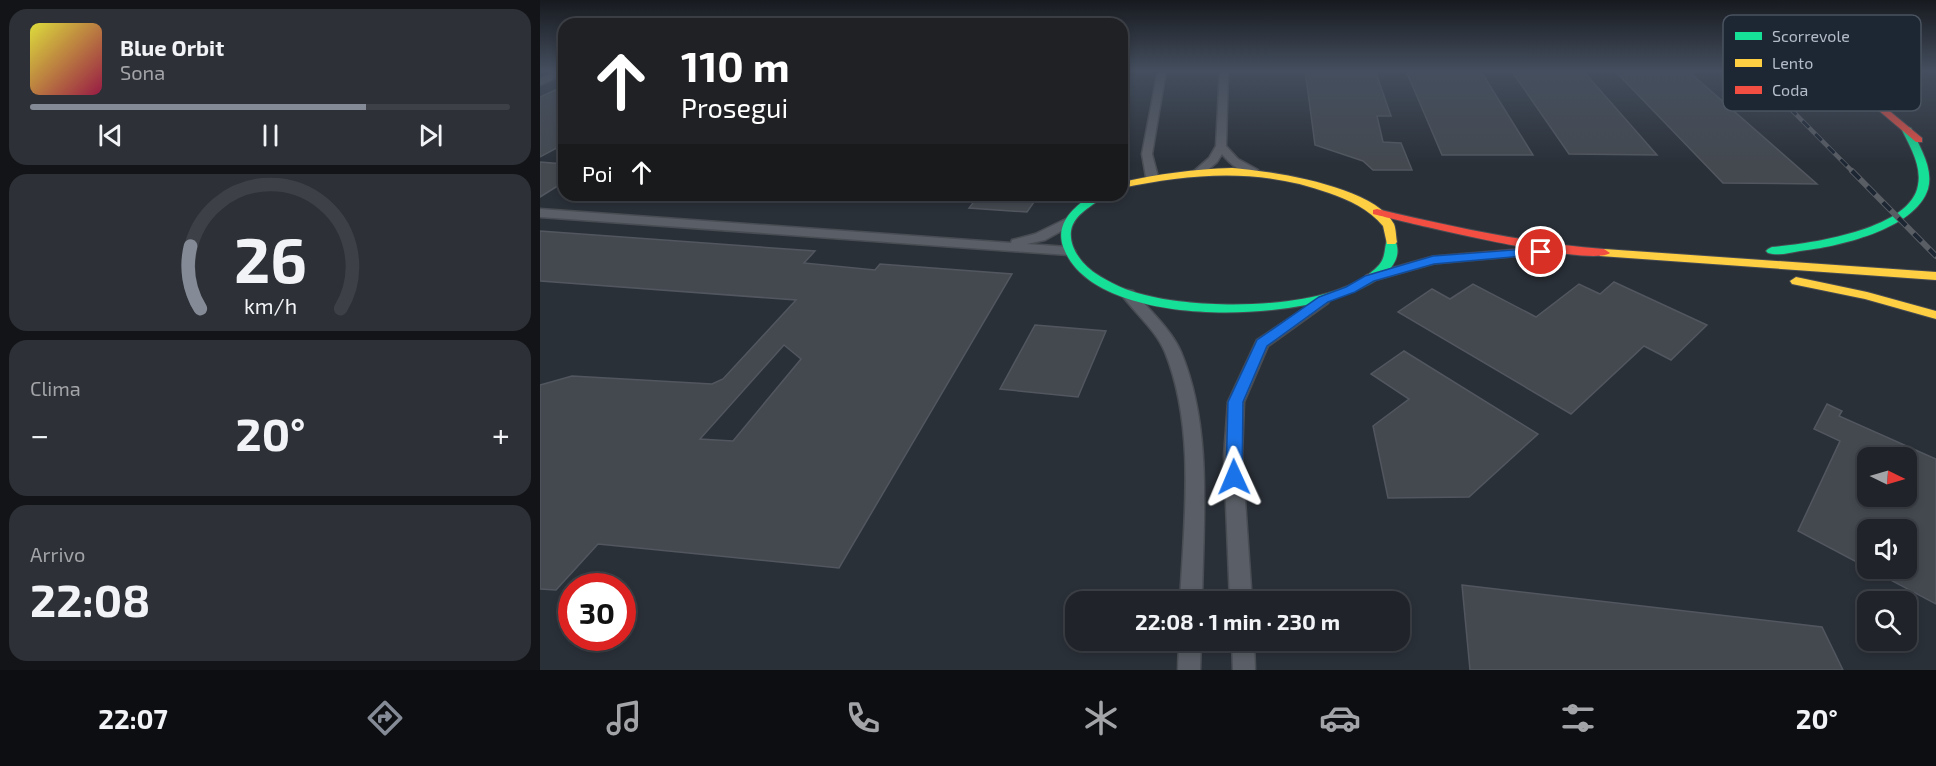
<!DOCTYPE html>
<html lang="it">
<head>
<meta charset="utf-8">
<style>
  :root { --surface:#20242a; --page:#2d3036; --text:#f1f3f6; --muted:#a2a4a8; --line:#3d4147; --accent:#848b96 }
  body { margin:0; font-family:"Exo 2",sans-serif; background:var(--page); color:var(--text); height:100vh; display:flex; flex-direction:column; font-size:22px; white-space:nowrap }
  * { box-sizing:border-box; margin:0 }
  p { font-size:20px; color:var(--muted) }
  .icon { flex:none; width:33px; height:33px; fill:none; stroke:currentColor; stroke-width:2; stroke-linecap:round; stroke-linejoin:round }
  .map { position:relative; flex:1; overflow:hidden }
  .drawer { display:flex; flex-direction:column; gap:9px; padding:9px; background:#121417; width:540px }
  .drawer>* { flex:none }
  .hud { position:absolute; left:18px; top:18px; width:570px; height:183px; border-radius:18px; box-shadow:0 3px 9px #0003,0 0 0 2px var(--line); background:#202124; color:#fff; overflow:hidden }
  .needle { width:39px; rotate:95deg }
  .tools { position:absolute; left:1317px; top:447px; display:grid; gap:12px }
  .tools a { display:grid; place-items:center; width:60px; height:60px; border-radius:12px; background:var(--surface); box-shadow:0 3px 9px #0003,0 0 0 2px var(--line); font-size:30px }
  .speed { position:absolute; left:18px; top:573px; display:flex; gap:12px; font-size:30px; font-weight:700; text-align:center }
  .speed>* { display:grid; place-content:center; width:78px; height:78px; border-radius:50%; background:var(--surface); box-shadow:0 3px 9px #0003,0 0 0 2px var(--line); line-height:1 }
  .speed .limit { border:9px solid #d22; background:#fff; color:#111 }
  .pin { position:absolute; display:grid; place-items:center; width:51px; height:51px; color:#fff; margin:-26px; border:3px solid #fff; border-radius:50%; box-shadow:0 2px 6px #0007 }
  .me { position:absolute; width:66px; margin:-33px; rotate:359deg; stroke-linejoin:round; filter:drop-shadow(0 0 4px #0008) }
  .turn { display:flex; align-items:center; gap:21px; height:126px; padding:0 24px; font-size:27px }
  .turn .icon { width:78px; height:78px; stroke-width:2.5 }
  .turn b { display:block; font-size:42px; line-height:51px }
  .then { display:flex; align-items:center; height:57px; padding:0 24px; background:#0003; gap:12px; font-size:22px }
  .big { font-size:45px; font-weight:700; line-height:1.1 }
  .drawer .widget { flex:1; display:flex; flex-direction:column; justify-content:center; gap:9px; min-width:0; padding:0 21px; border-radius:18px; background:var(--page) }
  .drawer .dial { align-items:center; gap:0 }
  .dial svg { height:156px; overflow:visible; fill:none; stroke:var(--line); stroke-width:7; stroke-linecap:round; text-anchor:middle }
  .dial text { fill:var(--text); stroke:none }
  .song { display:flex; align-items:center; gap:18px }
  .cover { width:72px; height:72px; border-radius:9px; background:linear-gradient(135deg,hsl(60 70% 55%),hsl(340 70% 35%)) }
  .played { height:6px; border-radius:3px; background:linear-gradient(90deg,var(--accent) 70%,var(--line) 70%) }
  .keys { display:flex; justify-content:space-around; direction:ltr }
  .heat { display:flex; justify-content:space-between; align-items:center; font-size:33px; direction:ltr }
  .trip { position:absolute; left:525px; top:591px; width:345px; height:60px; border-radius:18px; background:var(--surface); box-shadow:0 3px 9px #0003,0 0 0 2px var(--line); font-weight:700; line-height:60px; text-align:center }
  .dock { display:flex; height:96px; justify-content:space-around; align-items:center; background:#0d0e11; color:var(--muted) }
  .dock .icon { width:42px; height:42px }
  .dock .on { color:var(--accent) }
  .dock b { font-size:27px; color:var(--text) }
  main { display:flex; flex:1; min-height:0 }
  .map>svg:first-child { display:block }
</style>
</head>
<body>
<main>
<section class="drawer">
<div class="widget">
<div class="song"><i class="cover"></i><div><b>Blue Orbit</b><p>Sona</p></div></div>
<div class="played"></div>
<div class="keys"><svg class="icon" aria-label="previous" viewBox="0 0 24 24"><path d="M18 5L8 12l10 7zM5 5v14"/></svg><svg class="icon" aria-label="pause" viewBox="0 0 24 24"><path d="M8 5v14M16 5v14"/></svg><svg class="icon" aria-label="next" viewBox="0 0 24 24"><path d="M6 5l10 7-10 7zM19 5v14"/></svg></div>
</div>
<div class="widget dial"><svg viewBox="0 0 100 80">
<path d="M14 69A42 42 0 1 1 86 69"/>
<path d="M14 69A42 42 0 0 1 9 37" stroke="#848b96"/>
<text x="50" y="56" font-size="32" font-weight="700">26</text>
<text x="50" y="72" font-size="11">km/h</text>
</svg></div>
<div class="widget"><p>Clima</p>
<div class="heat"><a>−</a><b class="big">20°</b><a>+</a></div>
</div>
<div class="widget"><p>Arrivo</p><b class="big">22:08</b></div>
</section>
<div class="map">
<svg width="1396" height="670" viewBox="0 0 1396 670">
  <rect width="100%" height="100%" fill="#2a3038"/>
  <g fill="#444950" stroke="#52575f" stroke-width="1.5" fill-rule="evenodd">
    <polygon points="765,70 835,70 851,116 837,116 843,142 861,143 872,170 833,170 823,161 775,145"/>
    <polygon points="1074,70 1147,70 1277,184 1183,183"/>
    <polygon points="867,73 942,73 993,155 902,155"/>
    <polygon points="973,73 1045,73 1117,155 1029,154"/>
    <polygon points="24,86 24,144 0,157 0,97"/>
    <polygon points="0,162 24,164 24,182 0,197"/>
    <polygon points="439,195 499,195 487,212 429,208"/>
    <path d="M0,231L275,251L264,263L335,270L340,264L472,274L299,568L58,544L16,590L0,589V385L32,376L172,384L183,379L256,300L0,281ZM244,345L261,359L193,441L160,439Z"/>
    <polygon points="1074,282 1167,325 1131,360 1104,346 1031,414 858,312 892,289 910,299 933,284 996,317 1039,284 1060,294"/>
    <polygon points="495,325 566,331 538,397 460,389"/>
    <polygon points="864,351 998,434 929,497 848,498 833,426 869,399 831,374"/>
    <path d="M1287,404L1302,411L1299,416L1396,459V604L1328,568H1366V530H1328V568L1258,531L1300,441L1274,429ZM1328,458H1366V496H1328Z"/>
    <polygon points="922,585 1282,627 1303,670 930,670"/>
  </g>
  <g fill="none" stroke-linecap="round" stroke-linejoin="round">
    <defs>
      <g id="street">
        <polygon points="18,70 24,70 24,74 0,85 0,79"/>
        <polygon points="618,70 626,70 612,154 618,177 612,180 606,177 602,154"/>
        <path d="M680,70H688L686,146L698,159L718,170V174C704,176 690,164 682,154L677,162L663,174H655L653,172L669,158L676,146Z"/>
        <polygon points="0,209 471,243 472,240 495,234 528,218 534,222 532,225 505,240 487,244 528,247 535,251 528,255 0,217"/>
        <path d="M588,290L593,291C609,310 631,329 641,352C673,429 663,520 662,602H640C644,521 656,429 625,352C616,330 595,313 581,294Z"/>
        <polygon points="783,296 790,300 788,303 728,346 704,402 702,456 712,602 690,602 684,456 688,402 717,340"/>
        <polygon points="639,640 661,640 660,670 638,670"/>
        <polygon points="692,640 714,640 715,670 693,670"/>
      </g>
      <g id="fast">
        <path d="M1363,126L1371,128C1379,146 1394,168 1388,189C1375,230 1296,247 1260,251C1250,253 1238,256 1228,253L1226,251L1228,249L1232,247C1268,244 1371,230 1378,185C1382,165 1369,145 1361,128Z"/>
        <path d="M552,195H564C553,207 534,213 531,231C529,248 542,264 555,273C570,283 587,291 605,295C662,310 796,312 839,265C846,257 844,248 847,240H855C889,314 565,353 524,249C514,225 532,208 552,195Z"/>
      </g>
      <g id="slow">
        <path d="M692,168C731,171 834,186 854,224C856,229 856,237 857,242L855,244H847L843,226C829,209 809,200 789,193C721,168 652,173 582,188V182C619,174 654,169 692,168Z"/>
        <polygon points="1064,249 1396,272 1396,280 1060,256 1058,253 1060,250"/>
        <polygon points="1256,277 1327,292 1396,311 1396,319 1325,299 1252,284 1250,281"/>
      </g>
      <g id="jam">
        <polygon points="1291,70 1300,70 1382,138 1382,142 1376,142"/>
        <path d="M837,209C912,227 987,243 1064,249L1070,253C1052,268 865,222 833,214V210Z"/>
        <polygon points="978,249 982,250 984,253 982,256 894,264 830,282 824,278 826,275 893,256"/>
      </g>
    </defs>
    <use href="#street" stroke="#484c53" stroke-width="3"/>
    <use href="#fast" stroke="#484c53" stroke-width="2"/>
    <use href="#slow" stroke="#484c53" stroke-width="2"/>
    <use href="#jam" stroke="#484c53" stroke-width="2"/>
    <use href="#street" fill="#5a5e66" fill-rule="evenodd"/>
    <use href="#fast" fill="#16e098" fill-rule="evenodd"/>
    <use href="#slow" fill="#ffcf43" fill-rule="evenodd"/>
    <use href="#jam" fill="#f24e42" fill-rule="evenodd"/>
    <defs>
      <polyline id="rail-far1" points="1212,70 1314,173"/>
      <polyline id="rail" points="1312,171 1396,256"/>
    </defs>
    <use href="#rail-far1" stroke="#595d64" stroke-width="4.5"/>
    <use href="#rail" stroke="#595d64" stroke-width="6"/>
    <use href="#rail-far1" stroke="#1d2633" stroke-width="3" stroke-dasharray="9" stroke-linecap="butt"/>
    <use href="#rail" stroke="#1d2633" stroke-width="4" stroke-dasharray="11" stroke-linecap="butt"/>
  </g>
  <linearGradient id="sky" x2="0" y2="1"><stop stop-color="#171a1f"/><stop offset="0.43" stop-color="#444e5e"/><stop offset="1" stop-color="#444e5e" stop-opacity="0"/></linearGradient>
  <rect width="1396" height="164" fill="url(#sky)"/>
  <polygon fill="#1a73e8" stroke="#114b97" stroke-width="1.5" points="1001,248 1005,249 1005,254 894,264 834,281 815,292 788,302 727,346 703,402 702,477 700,481 694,483 688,481 686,477 688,402 717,340 779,297 806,287 825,276 893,256"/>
  <rect x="1183" y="15" width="198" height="96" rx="9" fill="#1d2633" stroke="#4a5360" stroke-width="1.5"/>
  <rect x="1195" y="32" width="27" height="8" fill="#16e098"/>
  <rect x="1195" y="59" width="27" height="8" fill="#ffcf43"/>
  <rect x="1195" y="86" width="27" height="8" fill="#f24e42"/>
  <g font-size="16" fill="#b4bcc9">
    <text x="1232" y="42">Scorrevole</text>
    <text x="1232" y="69">Lento</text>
    <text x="1232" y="96">Coda</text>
  </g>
</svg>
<div class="tools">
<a><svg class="needle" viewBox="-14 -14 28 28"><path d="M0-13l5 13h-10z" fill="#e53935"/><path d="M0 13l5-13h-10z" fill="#a2a4a8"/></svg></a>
<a><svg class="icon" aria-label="sound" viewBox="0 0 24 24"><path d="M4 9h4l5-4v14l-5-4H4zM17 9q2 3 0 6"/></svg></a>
<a><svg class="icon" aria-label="search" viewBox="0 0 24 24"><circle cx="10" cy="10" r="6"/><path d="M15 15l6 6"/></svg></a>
</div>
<div class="speed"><div class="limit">30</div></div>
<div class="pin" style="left:1001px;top:252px;background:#d93025"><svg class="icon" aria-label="arrive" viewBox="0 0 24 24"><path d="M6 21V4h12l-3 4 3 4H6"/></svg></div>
<svg class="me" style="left:694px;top:477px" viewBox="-20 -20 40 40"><path d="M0-17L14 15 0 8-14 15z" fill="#1a73e8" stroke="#fff" stroke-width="4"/></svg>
<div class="trip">22:08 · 1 min · 230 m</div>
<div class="hud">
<div class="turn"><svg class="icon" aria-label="ahead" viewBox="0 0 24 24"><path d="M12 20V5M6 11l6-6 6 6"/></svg><div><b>110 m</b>Prosegui</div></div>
<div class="then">Poi<svg class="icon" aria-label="ahead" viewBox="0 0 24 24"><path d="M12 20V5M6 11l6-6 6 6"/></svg></div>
</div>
</div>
</main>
<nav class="dock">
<b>22:07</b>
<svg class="icon on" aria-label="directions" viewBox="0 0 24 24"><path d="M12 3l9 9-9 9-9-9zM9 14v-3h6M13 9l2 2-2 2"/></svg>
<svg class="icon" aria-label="music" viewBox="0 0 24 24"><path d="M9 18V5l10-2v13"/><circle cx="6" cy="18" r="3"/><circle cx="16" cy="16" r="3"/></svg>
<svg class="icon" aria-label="phone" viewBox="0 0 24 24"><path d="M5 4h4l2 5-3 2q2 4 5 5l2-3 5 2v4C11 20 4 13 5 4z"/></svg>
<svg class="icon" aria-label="climate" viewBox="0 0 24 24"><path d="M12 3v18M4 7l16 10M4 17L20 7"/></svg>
<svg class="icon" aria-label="car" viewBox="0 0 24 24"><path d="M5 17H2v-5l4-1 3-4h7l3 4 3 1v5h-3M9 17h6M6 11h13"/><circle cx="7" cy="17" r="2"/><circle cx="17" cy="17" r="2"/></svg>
<svg class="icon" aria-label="filters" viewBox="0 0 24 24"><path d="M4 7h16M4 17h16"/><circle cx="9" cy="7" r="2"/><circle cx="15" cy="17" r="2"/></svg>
<b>20°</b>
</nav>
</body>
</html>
